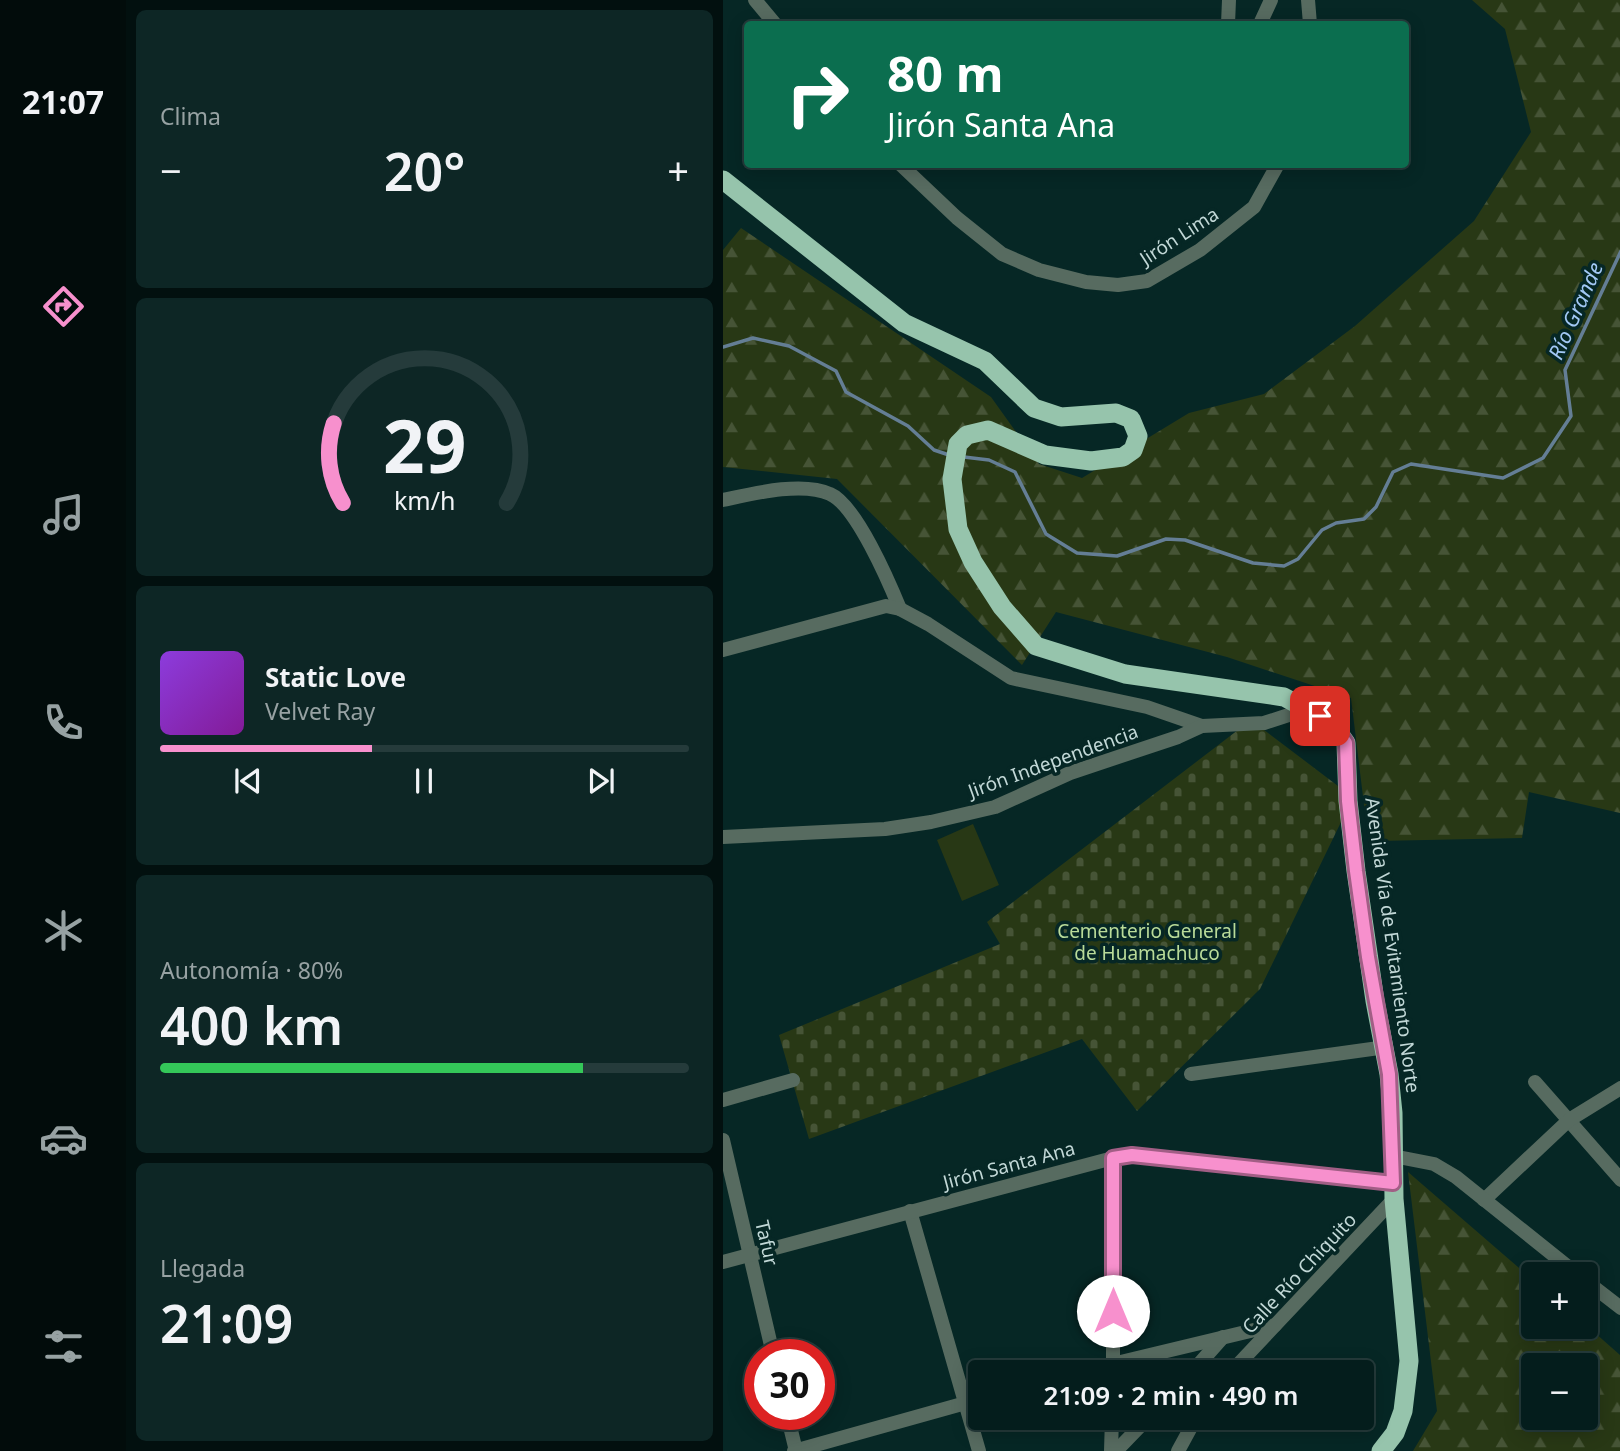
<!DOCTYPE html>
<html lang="es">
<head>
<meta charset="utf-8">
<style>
  :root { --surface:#041d1c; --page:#0d2625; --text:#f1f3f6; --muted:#97a2a3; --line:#253b3b; --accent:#f790cd }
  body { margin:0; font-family:"Noto Sans",sans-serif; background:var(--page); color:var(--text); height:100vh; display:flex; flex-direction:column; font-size:26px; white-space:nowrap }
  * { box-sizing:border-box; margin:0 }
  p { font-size:23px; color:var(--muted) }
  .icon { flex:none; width:38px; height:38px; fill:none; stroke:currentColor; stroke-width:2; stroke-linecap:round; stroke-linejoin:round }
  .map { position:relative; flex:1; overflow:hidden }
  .drawer { display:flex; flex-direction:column; gap:10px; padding:10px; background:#02100f; width:597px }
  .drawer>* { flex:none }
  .top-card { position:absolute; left:21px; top:21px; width:665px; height:147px; border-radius:7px; box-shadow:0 4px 18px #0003,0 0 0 2px var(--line); background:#0b6e4f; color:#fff; overflow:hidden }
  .controls { position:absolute; left:798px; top:1262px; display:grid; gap:14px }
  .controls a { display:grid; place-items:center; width:77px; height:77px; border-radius:7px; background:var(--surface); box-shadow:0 4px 18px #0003,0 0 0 2px var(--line); font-size:35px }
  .speed { position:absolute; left:21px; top:1339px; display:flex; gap:14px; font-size:35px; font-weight:700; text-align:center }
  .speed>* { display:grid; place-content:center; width:91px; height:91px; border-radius:50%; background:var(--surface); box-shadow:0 4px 18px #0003,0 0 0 2px var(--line); line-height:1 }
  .speed .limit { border:10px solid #d22; background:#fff; color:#111 }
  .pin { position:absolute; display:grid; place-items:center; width:60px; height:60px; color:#fff; margin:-30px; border-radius:14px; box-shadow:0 4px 10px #0006 }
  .me { position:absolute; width:77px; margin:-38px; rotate:0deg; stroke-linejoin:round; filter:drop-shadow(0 0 5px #0008) }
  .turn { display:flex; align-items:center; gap:24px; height:147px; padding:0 28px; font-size:32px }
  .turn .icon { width:91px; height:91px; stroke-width:2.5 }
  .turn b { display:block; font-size:49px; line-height:60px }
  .big { font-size:52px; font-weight:600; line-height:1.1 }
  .drawer .card { flex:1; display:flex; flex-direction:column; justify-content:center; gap:10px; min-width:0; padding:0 24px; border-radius:10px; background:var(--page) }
  .drawer .dial { align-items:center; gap:0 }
  .dial svg { height:182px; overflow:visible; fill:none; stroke:var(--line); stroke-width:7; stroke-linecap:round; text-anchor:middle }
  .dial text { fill:var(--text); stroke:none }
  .song { display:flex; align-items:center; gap:21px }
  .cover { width:84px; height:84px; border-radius:10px; background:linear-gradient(135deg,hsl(270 70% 55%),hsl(290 70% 35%)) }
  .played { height:7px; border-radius:4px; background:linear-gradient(90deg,var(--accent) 40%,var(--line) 40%) }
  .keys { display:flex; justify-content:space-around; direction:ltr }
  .heat { display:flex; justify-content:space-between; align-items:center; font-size:38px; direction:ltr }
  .charge { height:10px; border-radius:5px; background:linear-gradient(90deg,#34c759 80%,var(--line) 0) }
  .trip { position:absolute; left:245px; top:1360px; width:406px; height:70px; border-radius:7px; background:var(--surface); box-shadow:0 4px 18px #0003,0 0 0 2px var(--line); font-weight:600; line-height:70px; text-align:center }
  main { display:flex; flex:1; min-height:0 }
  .menu { display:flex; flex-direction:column; width:126px; justify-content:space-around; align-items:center; background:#020c0b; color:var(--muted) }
  .menu .icon { width:49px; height:49px }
  .menu .active { color:var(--accent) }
  .menu b { font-size:32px; color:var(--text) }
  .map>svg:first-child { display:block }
</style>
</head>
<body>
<main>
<nav class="menu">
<b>21:07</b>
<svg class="icon active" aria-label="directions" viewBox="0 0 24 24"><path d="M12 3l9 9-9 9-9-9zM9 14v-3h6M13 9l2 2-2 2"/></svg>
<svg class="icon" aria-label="music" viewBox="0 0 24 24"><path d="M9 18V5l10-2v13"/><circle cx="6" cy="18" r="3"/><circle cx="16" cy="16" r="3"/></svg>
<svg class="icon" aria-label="phone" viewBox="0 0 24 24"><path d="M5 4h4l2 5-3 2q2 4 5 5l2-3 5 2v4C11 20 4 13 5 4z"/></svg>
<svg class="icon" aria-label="climate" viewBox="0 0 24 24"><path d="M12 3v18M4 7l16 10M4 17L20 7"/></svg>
<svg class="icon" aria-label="car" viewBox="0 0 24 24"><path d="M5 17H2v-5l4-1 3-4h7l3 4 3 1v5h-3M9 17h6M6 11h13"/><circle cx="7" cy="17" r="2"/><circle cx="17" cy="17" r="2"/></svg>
<svg class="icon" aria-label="filters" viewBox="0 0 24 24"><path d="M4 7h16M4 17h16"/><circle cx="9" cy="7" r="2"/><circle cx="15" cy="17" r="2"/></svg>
</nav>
<section class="drawer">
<div class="card"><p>Clima</p>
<div class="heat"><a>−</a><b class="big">20°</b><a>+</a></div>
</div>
<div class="card dial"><svg viewBox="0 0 100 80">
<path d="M14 69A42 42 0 1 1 86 69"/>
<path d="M14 69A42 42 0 0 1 10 34" stroke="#f790cd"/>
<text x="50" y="56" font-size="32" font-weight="700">29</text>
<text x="50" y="72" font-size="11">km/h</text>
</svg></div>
<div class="card">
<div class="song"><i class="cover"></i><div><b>Static Love</b><p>Velvet Ray</p></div></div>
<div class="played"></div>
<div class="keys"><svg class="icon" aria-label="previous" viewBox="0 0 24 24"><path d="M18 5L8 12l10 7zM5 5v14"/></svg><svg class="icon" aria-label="pause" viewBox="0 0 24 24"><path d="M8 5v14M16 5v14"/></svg><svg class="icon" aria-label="next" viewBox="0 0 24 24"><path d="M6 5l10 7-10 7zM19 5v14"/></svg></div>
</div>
<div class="card"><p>Autonomía · 80%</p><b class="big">400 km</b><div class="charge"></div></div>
<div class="card"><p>Llegada</p><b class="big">21:09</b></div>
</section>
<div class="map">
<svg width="898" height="1451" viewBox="0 0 898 1451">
  <defs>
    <pattern id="forest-firs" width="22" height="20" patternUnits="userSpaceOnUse" patternTransform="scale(1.75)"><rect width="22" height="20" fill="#283815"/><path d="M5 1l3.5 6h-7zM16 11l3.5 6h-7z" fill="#465436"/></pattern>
    <pattern id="cemetery-stones" width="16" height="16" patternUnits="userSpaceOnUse" patternTransform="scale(1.75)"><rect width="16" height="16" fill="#283815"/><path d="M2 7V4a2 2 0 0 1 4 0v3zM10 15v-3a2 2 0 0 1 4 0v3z" fill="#465436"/></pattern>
  </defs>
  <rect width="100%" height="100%" fill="#062725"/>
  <g fill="url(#forest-firs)" fill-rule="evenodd">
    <polygon points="749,0 897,0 897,813 806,792 799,838 654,841 642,813 628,698 504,657 333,612 299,665 114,479 0,467 0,250 18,228 268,397 316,464 359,478 466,413 541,394 632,326 751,221 808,132 782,29"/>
    <path d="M685,1172L810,1280V1326L863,1325L897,1355V1451H690L714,1411ZM810,1365H863V1418H810Z"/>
  </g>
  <polygon fill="url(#cemetery-stones)" points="528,720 615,786 619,820 537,989 414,1111 359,1039 86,1139 56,1035 277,944 264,922"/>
  <polygon fill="#283815" points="250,824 276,885 239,901 214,840"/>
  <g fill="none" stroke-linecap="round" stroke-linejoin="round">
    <g stroke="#647e95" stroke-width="3.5">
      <polyline points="0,347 30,338 66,346 113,371 123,392 185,426 211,450 226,455"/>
      <polyline points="241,457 266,460 292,472 323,534 354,553 394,556 443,539 462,540 530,563 561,566 575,559 599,530 613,523 641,519 653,507 670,472 688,464 780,478 820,458 848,416 842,370 898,251"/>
    </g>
    <g stroke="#576b60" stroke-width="14">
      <polyline points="505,24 506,0"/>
      <polyline points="537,24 548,0"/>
      <path d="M0,500C28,494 79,481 107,494C133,505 166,582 177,609"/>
      <polyline points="0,650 163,606 177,609 205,624 288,678 424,707 479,726"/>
      <polyline points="0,837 162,829 208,822 272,807 347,773 455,737 479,726 541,723 584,709"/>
      <polyline points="468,1074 663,1047"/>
      <polyline points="812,1082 898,1180"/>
      <polyline points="0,1100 70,1080"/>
      <polyline points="0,1140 50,1354"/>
      <polyline points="390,1158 390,1372"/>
      <polyline points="761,1200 846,1120 898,1088"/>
      <polyline points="187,1211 256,1451"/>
      <polyline points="356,1372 552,1325"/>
      <polyline points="469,1372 500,1337"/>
      <polyline points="508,1372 671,1199"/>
      <polyline points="64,1414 73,1451"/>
      <polyline points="71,1451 257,1399"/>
      <polyline points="388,1451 389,1418"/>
      <polyline points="393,1451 425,1418"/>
      <polyline points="455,1451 473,1418"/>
    </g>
    <g stroke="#576b60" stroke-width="14">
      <polyline points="32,0 52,24"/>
      <polyline points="585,0 587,24"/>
      <polyline points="177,164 234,218 279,254 316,270 363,282 395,285 424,281 477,250 531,207 555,164"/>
      <polyline points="670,1156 711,1164 733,1177 854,1274"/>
      <polyline points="0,1262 390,1158 409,1155 670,1183"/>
      <polyline points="863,1281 898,1308"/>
    </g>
    <polyline stroke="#96c4ac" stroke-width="19" points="0,180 181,323 262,361 311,408 338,417 393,413 408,419 415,436 410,450 400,457 368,461 322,455 265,430 244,435 235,444 229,479 235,529 250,562 279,607 313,646 402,674 561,697 609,723 623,743 625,801 633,871 652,1001 666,1074 670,1113 671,1199 686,1361 680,1411 672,1433 658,1451"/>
  </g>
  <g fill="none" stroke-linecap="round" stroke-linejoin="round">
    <defs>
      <polyline id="route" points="390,1311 390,1158 409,1155 670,1183 666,1074 645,957 633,871 625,801 623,743 609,723 597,716"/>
    </defs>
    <use href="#route" stroke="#a15e85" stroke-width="18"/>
    <use href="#route" stroke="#f790cd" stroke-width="12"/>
  </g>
  <g text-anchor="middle" stroke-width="7" stroke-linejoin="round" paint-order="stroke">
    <g font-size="19" fill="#c2d8d7" stroke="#062725">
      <text transform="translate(456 236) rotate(-33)" y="7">Jirón Lima</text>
      <text transform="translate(330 761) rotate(-20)" y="7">Jirón Independencia</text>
      <text transform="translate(670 945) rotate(82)" y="7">Avenida Vía de Evitamiento Norte</text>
      <text transform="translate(286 1165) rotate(-15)" y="7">Jirón Santa Ana</text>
      <text transform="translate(44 1243) rotate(77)" y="7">Tafur</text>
      <text transform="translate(576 1273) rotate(-47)" y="7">Calle Río Chiquito</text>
    </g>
    <g font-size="19" fill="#b9db99" stroke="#062725">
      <text x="424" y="938">Cementerio General<tspan x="424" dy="22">de Huamachuco</tspan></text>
    </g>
    <g font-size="21" font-style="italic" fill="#a2c8f5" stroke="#062725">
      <text transform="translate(853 311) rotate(-66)" y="7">Río Grande</text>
    </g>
  </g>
</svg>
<div class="controls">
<a>+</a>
<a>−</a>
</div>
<div class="speed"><div class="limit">30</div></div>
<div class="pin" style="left:597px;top:716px;background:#d93025"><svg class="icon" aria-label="arrive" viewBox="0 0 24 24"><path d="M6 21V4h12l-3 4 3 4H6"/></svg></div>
<svg class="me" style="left:390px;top:1311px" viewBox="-20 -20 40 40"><circle r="19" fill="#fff"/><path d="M0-13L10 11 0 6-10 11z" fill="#f790cd"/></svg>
<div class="trip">21:09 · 2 min · 490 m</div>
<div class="top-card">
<div class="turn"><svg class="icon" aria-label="right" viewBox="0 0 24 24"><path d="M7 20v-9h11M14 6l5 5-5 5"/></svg><div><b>80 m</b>Jirón Santa Ana</div></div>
</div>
</div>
</main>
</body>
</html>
